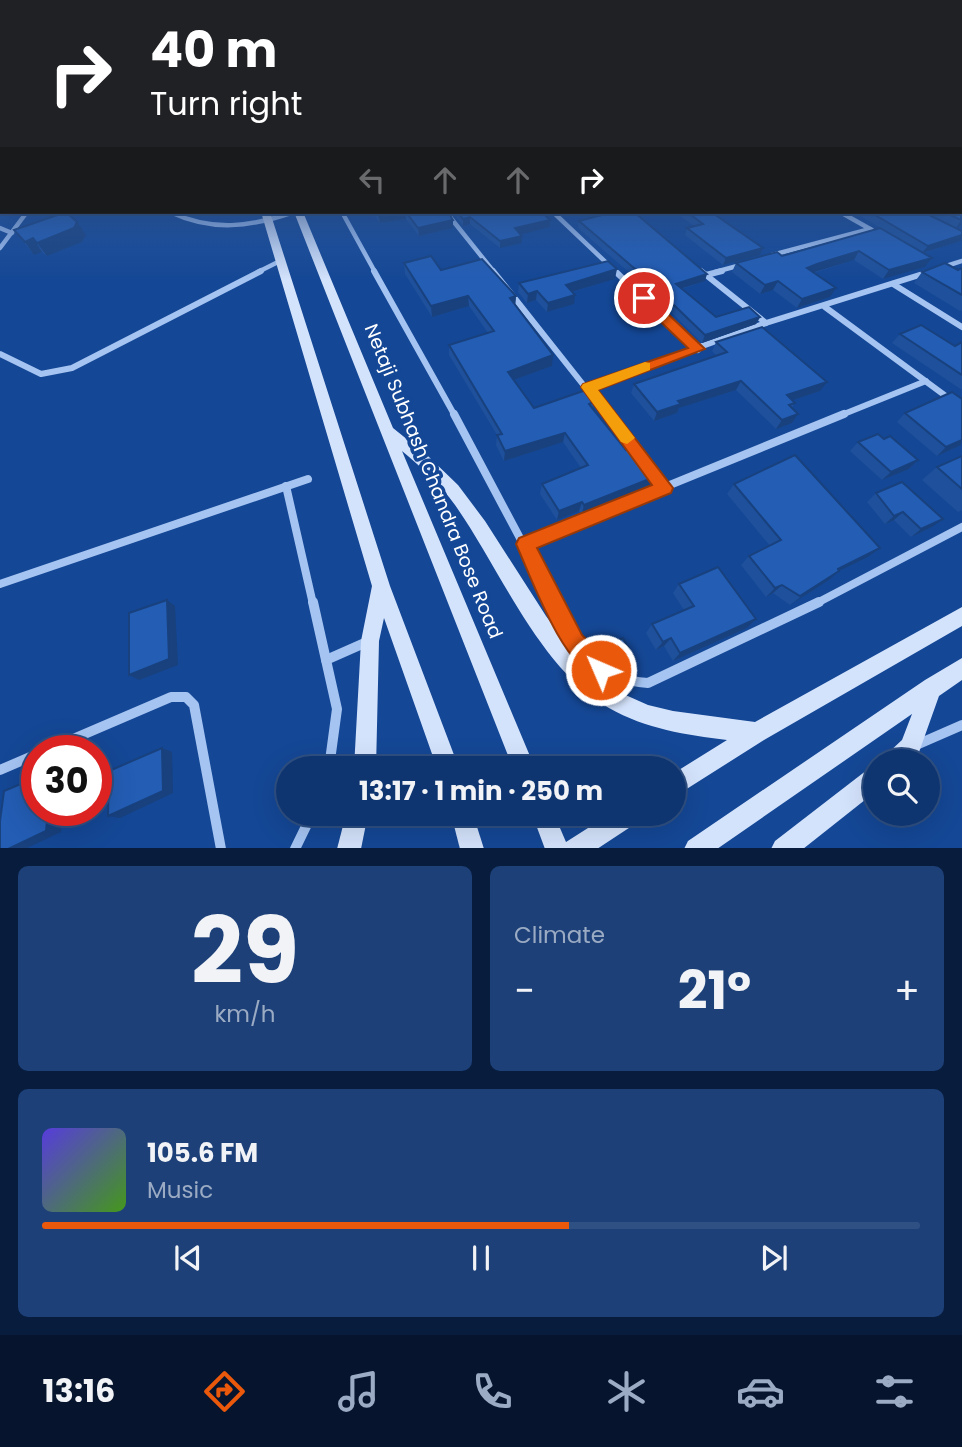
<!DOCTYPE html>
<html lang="en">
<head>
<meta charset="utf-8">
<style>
  :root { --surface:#0f3570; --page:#1d4078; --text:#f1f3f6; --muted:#9babc3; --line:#2f5083; --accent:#ea580c }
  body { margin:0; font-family:Poppins,sans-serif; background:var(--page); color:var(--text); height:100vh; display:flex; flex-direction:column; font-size:26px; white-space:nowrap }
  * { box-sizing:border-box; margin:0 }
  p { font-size:23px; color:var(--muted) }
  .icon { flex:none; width:38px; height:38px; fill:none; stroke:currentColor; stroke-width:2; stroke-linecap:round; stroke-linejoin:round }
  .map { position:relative; height:848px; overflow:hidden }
  .side { display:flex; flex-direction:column; gap:18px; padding:18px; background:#081d3e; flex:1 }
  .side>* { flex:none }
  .guide { position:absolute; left:0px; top:0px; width:962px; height:214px; box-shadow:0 7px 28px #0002,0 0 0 2px var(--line); background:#202124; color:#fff; overflow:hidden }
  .controls { position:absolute; left:863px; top:749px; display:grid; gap:14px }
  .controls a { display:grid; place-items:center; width:77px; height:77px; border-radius:50%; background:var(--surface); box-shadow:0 7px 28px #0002,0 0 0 2px var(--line); font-size:35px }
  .speed { position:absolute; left:21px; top:735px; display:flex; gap:14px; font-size:35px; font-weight:700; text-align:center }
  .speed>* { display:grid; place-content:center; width:91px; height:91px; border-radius:50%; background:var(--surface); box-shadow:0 7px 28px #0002,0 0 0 2px var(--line); line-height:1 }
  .speed .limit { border:10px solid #d22; background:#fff; color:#111 }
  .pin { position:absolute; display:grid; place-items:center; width:60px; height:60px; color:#fff; margin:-30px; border:4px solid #fff; border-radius:50%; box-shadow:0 2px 7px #0007 }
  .me { position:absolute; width:77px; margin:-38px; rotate:315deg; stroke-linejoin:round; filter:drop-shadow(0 0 5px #0008) }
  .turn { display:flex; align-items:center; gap:24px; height:147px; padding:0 35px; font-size:32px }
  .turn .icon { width:91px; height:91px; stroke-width:2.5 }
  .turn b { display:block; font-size:49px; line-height:60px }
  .lanes { display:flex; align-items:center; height:66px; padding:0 35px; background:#0003; justify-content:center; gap:35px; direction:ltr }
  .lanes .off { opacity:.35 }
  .big { font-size:52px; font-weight:700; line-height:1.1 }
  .side .tile { flex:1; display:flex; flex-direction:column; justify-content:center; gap:10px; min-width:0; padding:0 24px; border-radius:10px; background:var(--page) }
  .side .dial { align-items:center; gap:0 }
  .dial b { font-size:91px; line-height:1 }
  .song { display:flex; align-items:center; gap:21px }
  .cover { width:84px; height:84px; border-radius:10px; background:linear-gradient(135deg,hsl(250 70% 55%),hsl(100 70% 35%)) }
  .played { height:7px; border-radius:4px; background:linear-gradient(90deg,var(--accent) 60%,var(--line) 60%) }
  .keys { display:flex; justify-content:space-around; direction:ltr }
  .heat { display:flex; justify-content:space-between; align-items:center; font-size:38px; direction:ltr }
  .side .tiles { flex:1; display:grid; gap:18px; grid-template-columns:1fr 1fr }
  .tile:last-child { grid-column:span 2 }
  .trip { position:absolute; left:276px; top:756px; width:410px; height:70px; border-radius:35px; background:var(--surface); box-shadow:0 7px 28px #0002,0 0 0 2px var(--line); font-weight:700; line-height:70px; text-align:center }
  .dock { display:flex; height:112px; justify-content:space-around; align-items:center; background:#06152d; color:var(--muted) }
  .dock .icon { width:49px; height:49px }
  .dock .active { color:var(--accent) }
  .dock b { font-size:32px; color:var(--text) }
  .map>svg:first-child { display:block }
</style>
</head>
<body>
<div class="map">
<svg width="962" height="849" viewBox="0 0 962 849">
  <rect width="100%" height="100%" fill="#144795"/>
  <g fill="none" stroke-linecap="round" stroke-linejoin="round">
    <g stroke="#a5c4f2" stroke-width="4.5">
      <path d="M170,212C213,232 250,227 294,212"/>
      <polyline points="342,212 375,272"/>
      <polyline points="446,212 494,272"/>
      <polyline points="553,212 616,272"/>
      <polyline points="840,212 872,230"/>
      <polyline points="0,228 12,233"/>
      <polyline points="0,248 27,212"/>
      <polyline points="772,255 870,229"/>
      <polyline points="940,268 962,261"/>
      <polyline points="258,272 280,261"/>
      <polyline points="715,272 741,265"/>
    </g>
    <g stroke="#a5c4f2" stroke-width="6">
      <polyline points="374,271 455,416"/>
      <polyline points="493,271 608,416"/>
      <polyline points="615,271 698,350"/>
      <polyline points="701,271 766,323"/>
      <polyline points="706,275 722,271"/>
      <polyline points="893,284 962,327"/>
      <polyline points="825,307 962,408"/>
      <polyline points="0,354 41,374 72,368 261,271"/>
      <polyline points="588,387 766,323 929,272"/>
      <polyline points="839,416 926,381"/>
    </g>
    <g stroke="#a5c4f2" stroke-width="8">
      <polyline points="454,414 555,604"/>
      <polyline points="607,414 639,455"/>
      <polyline points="651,470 665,487"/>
      <polyline points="286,486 313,604"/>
      <polyline points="525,544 844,414"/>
      <polyline points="0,584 308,479"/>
      <polyline points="815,604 962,527"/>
    </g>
    <g stroke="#a5c4f2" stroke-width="10">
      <polyline points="313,602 337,709 329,768"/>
      <path d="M554,602C576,646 594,680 648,683L819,602"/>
      <polyline points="326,660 369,641"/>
      <polyline points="914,746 962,725"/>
      <polyline points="45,751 171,697 186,697 194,705 221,849"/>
      <polyline points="0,770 37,754"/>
      <polyline points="295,849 312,814"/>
    </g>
    <g fill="#d4e3fc" fill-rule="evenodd">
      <polygon points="261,212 270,212 390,586 459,768 437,768 384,618 379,641 376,768 354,768 361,641 372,586"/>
      <path d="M294,212H303L393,428L429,457L458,485L485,521L546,616L568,646L593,672L621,693L648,705L673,711L755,722L962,607V626L764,740L674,797V773L727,740C686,735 646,729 609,708C540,670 499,567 455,505C440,484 421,467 402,451L535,768H513Z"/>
      <polygon points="962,658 962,680 939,696 918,755 911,761 885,761 888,753 902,740 912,714 717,849 684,849 688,841 925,680"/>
      <polygon points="875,767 875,792 803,849 771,849 775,841 867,770"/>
      <polygon points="346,814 368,814 361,849 337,849"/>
      <polygon points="451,814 473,814 484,849 460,849"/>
      <polygon points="532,814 554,814 566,842 610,814 641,814 638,822 597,849 545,849"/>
    </g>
  </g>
  <g fill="#1e509b">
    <polygon points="372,212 448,212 453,228 419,236 406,219 380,223"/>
    <polygon points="452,212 542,212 550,220 550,227 521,234 522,236 522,243 500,248 470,224 463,226"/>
    <polygon points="595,212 634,212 705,281 682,289 716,317 760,317 756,324 702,343 646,287 578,228 579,221 599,216"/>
    <polygon points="675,212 711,212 763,248 760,255 723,265 685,235 687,228 694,226"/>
    <polygon points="854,212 923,212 961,241 923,253 932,258 925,267 883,279 854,260 814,273 830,297 797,308 773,290 760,294 732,272 736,263 782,256 911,246"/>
    <polygon points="925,212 961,212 962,225 956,228"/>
    <polygon points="14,230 86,235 82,242 47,256 42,252 34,255"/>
    <polygon points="404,263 441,270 516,296 515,305 552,366 514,380 534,408 595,401 593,408 652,485 582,514 579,511 557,520 540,494 542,484 581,468 563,442 504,461 496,445 497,435 449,355 449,345 488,333 469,306 432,317 405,274"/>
    <polygon points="962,268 962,310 960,311 914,283 922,272 958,270"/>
    <polygon points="615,279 572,292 574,304 547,312 536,300 527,303 518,292 519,283"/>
    <polygon points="900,334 955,346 962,342 962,390 892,343"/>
    <polygon points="716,342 820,391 792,400 795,403 792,408 798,414 792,423 776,429 736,390 679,408 677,413 654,421 631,393 634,384 716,355 712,351"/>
    <polygon points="905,413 961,445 937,456 897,422"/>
    <polygon points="884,439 918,460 909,469 882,480 850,451 858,442"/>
    <polygon points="962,456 962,510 958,512 922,480 937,467"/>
    <polygon points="734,484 880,548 868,557 839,571 829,580 790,605 773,593 766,597 741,565 749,556 770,546 727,494"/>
    <polygon points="876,493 932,527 911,537 894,520 885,524 867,502"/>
    <polygon points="679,584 747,628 673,661 664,646 656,650 646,633 652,624 684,610 673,593"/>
    <polygon points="607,645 634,658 632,661 615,667 605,648"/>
  </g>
  <g fill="#18417e">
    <polygon points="397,212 405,212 406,219 380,223 378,214"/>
    <polygon points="645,212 659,212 644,216"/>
    <polygon points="470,217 470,224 463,226 463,219"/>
    <polygon points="453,220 453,228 419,236 418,228"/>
    <polygon points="550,220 550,227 515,236 515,228"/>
    <polygon points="961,220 962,225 956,228"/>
    <polygon points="77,222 86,235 82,242 47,256 37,243"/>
    <polygon points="962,235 962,239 961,241 922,253 928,246"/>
    <polygon points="522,236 522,243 500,248 500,241"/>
    <polygon points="33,238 42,252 34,255 25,242"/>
    <polygon points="763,248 760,255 723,265 726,258"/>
    <polygon points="859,251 854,260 811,273 807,268"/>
    <polygon points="932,258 925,267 883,279 889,270"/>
    <polygon points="617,269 615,279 564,294 566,285"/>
    <polygon points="707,274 705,281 673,291 676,284"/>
    <polygon points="778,281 773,290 760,294 765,285"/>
    <polygon points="836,288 830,297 797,308 802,299"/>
    <polygon points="537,291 536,300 527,303 528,294"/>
    <polygon points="575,295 574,304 547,312 548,303"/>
    <polygon points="468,296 469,306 432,317 431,306"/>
    <polygon points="516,296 515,307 510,298"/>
    <polygon points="760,317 756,324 702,343 705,335"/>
    <polygon points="553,355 552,366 508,382 508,372"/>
    <polygon points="741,381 736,390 679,408 677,413 654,421 657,412 678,401"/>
    <polygon points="827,382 820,391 781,404 787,395"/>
    <polygon points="798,414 792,423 776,429 782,420"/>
    <polygon points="565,433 563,442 504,461 505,451"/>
    <polygon points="962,440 961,445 937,456 946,447"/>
    <polygon points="918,460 909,469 882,480 891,472"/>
    <polygon points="657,476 652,485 582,514 584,505"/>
    <polygon points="582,502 579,511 557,520 559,511"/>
    <polygon points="903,512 894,520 885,524 894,516"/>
    <polygon points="943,519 932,527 911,537 921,529"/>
    <polygon points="880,548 868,557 839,571 829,580 790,605 838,569"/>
    <polygon points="782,585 773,593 766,597 775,588"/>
    <polygon points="167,600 175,606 178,665 139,680 129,675"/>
    <polygon points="756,619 747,628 673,661 680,653"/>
    <polygon points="671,638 664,646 656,650 663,642"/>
    <polygon points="634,658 632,661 615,667 617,664"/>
    <polygon points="162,748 172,752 173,793 120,818 108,816"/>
    <polygon points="48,810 62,810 61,832 25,849 8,849"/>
  </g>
  <g fill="#235db4" stroke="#18417e" stroke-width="2">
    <polygon points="961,166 962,166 961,220 944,212 961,212"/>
    <polygon points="66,212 77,222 74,228 37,243 33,238 25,242 14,230"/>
    <polygon points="376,212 397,212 378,214"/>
    <polygon points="406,212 448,212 453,220 418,228"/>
    <polygon points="457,212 542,212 550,220 515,228 522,236 500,241 470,217 463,219"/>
    <polygon points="604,212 634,212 707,274 676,284 716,317 749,307 760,317 705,335 648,280 579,221 606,214"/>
    <polygon points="687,212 711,212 763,248 726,258 687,228 703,224"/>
    <polygon points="870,212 923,212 962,231 962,235 928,246"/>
    <polygon points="880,228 932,258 889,270 859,251 817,264 807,268 836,288 802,299 778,281 765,285 736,263 777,252 782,256"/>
    <polygon points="431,256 441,270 482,259 516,296 510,298 553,355 508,372 534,408 586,390 595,401 589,404 626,450 634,447 657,476 584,505 582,502 559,511 542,484 588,465 565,433 505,451 497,435 502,434 449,345 494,331 468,296 431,306 404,263"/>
    <polygon points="608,261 617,269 566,285 575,295 548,303 537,291 528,294 519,283"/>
    <polygon points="945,263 958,270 962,268 962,295 922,272"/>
    <polygon points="921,325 955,346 962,342 962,375 900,334"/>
    <polygon points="762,327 827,382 787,395 795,403 789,405 798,414 782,420 741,381 678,401 681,404 657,412 634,384 727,352 716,342"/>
    <polygon points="952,392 962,399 962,440 946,447 905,413"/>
    <polygon points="878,434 884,439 890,436 918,460 891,472 858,442"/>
    <polygon points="795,455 880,548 838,569 839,571 800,596 782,585 775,588 749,556 781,540 734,484"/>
    <polygon points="962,456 962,489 937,467"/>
    <polygon points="902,482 943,519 921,529 903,512 894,516 876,493"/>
    <polygon points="718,567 756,619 680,653 671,638 663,642 652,624 694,606 679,584"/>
    <polygon points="167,600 169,659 129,675 129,613"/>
    <polygon points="623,638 634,658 617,664 607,645"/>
    <polygon points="162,748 163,791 108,816 109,771"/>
    <polygon points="37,777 37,810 48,810 46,831 8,849 0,849 0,821 4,791"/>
  </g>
  <linearGradient id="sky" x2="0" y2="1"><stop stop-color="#0b2752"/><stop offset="0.57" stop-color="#345ea0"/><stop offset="1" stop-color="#345ea0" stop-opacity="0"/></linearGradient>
  <rect width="962" height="280" fill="url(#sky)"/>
  <path fill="#ea580c" stroke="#983908" stroke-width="2" d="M639,295H648L705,349L598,390L673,488L671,493L537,548L582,635L609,662L613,670L609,678L601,681C562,665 533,582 516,544L519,538L652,485L581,387L583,384L688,348L639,301Z"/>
  <polygon fill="#f59e0b" points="645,362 650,363 650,370 598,390 635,438 627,444 621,442 581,387 583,384"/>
  <g text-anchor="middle" stroke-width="7" stroke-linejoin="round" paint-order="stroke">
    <g font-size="19" fill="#fff" stroke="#144795">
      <text transform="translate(434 481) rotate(68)" y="7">Netaji Subhash Chandra Bose Road</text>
    </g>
  </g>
</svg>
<div class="controls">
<a><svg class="icon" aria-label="search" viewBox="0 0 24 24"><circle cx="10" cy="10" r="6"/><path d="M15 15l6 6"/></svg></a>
</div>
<div class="speed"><div class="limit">30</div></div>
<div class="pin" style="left:644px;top:298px;background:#d93025"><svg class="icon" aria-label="arrive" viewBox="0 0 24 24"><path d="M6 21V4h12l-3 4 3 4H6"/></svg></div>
<svg class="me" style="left:601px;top:670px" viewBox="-20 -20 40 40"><circle r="17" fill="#ea580c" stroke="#fff" stroke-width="3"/><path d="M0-11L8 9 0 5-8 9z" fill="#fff"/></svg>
<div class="trip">13:17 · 1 min · 250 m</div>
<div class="guide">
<div class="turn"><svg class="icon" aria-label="right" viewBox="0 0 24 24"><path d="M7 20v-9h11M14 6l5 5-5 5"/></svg><div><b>40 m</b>Turn right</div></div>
<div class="lanes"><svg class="icon off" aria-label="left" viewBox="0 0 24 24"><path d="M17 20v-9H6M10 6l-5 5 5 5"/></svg><svg class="icon off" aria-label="ahead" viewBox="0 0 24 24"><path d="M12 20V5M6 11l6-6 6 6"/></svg><svg class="icon off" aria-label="ahead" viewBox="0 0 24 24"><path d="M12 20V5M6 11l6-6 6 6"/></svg><svg class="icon" aria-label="right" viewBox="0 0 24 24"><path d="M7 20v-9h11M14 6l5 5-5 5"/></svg></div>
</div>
</div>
<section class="side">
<div class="tiles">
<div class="tile dial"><b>29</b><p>km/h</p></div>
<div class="tile"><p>Climate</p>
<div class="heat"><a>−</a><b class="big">21°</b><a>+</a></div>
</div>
<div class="tile">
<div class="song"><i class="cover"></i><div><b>105.6 FM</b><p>Music</p></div></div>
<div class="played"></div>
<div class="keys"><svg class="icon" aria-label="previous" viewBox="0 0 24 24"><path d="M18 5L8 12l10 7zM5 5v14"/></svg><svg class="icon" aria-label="pause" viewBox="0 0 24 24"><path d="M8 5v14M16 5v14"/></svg><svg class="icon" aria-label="next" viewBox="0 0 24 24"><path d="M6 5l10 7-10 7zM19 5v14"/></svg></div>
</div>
</div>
</section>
<nav class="dock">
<b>13:16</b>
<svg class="icon active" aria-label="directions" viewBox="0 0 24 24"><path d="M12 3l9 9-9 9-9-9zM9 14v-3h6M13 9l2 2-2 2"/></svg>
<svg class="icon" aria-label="music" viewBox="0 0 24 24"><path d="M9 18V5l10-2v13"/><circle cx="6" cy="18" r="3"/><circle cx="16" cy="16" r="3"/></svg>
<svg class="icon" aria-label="phone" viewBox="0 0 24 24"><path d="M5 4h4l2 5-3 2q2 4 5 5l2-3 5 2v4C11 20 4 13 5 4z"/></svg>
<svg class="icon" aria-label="climate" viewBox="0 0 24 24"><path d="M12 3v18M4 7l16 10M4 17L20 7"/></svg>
<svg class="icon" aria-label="car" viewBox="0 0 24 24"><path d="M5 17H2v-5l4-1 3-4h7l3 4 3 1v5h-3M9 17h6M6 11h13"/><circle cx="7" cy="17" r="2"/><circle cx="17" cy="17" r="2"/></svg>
<svg class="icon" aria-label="filters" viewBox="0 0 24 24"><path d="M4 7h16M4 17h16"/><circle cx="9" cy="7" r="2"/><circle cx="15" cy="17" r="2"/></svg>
</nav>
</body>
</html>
